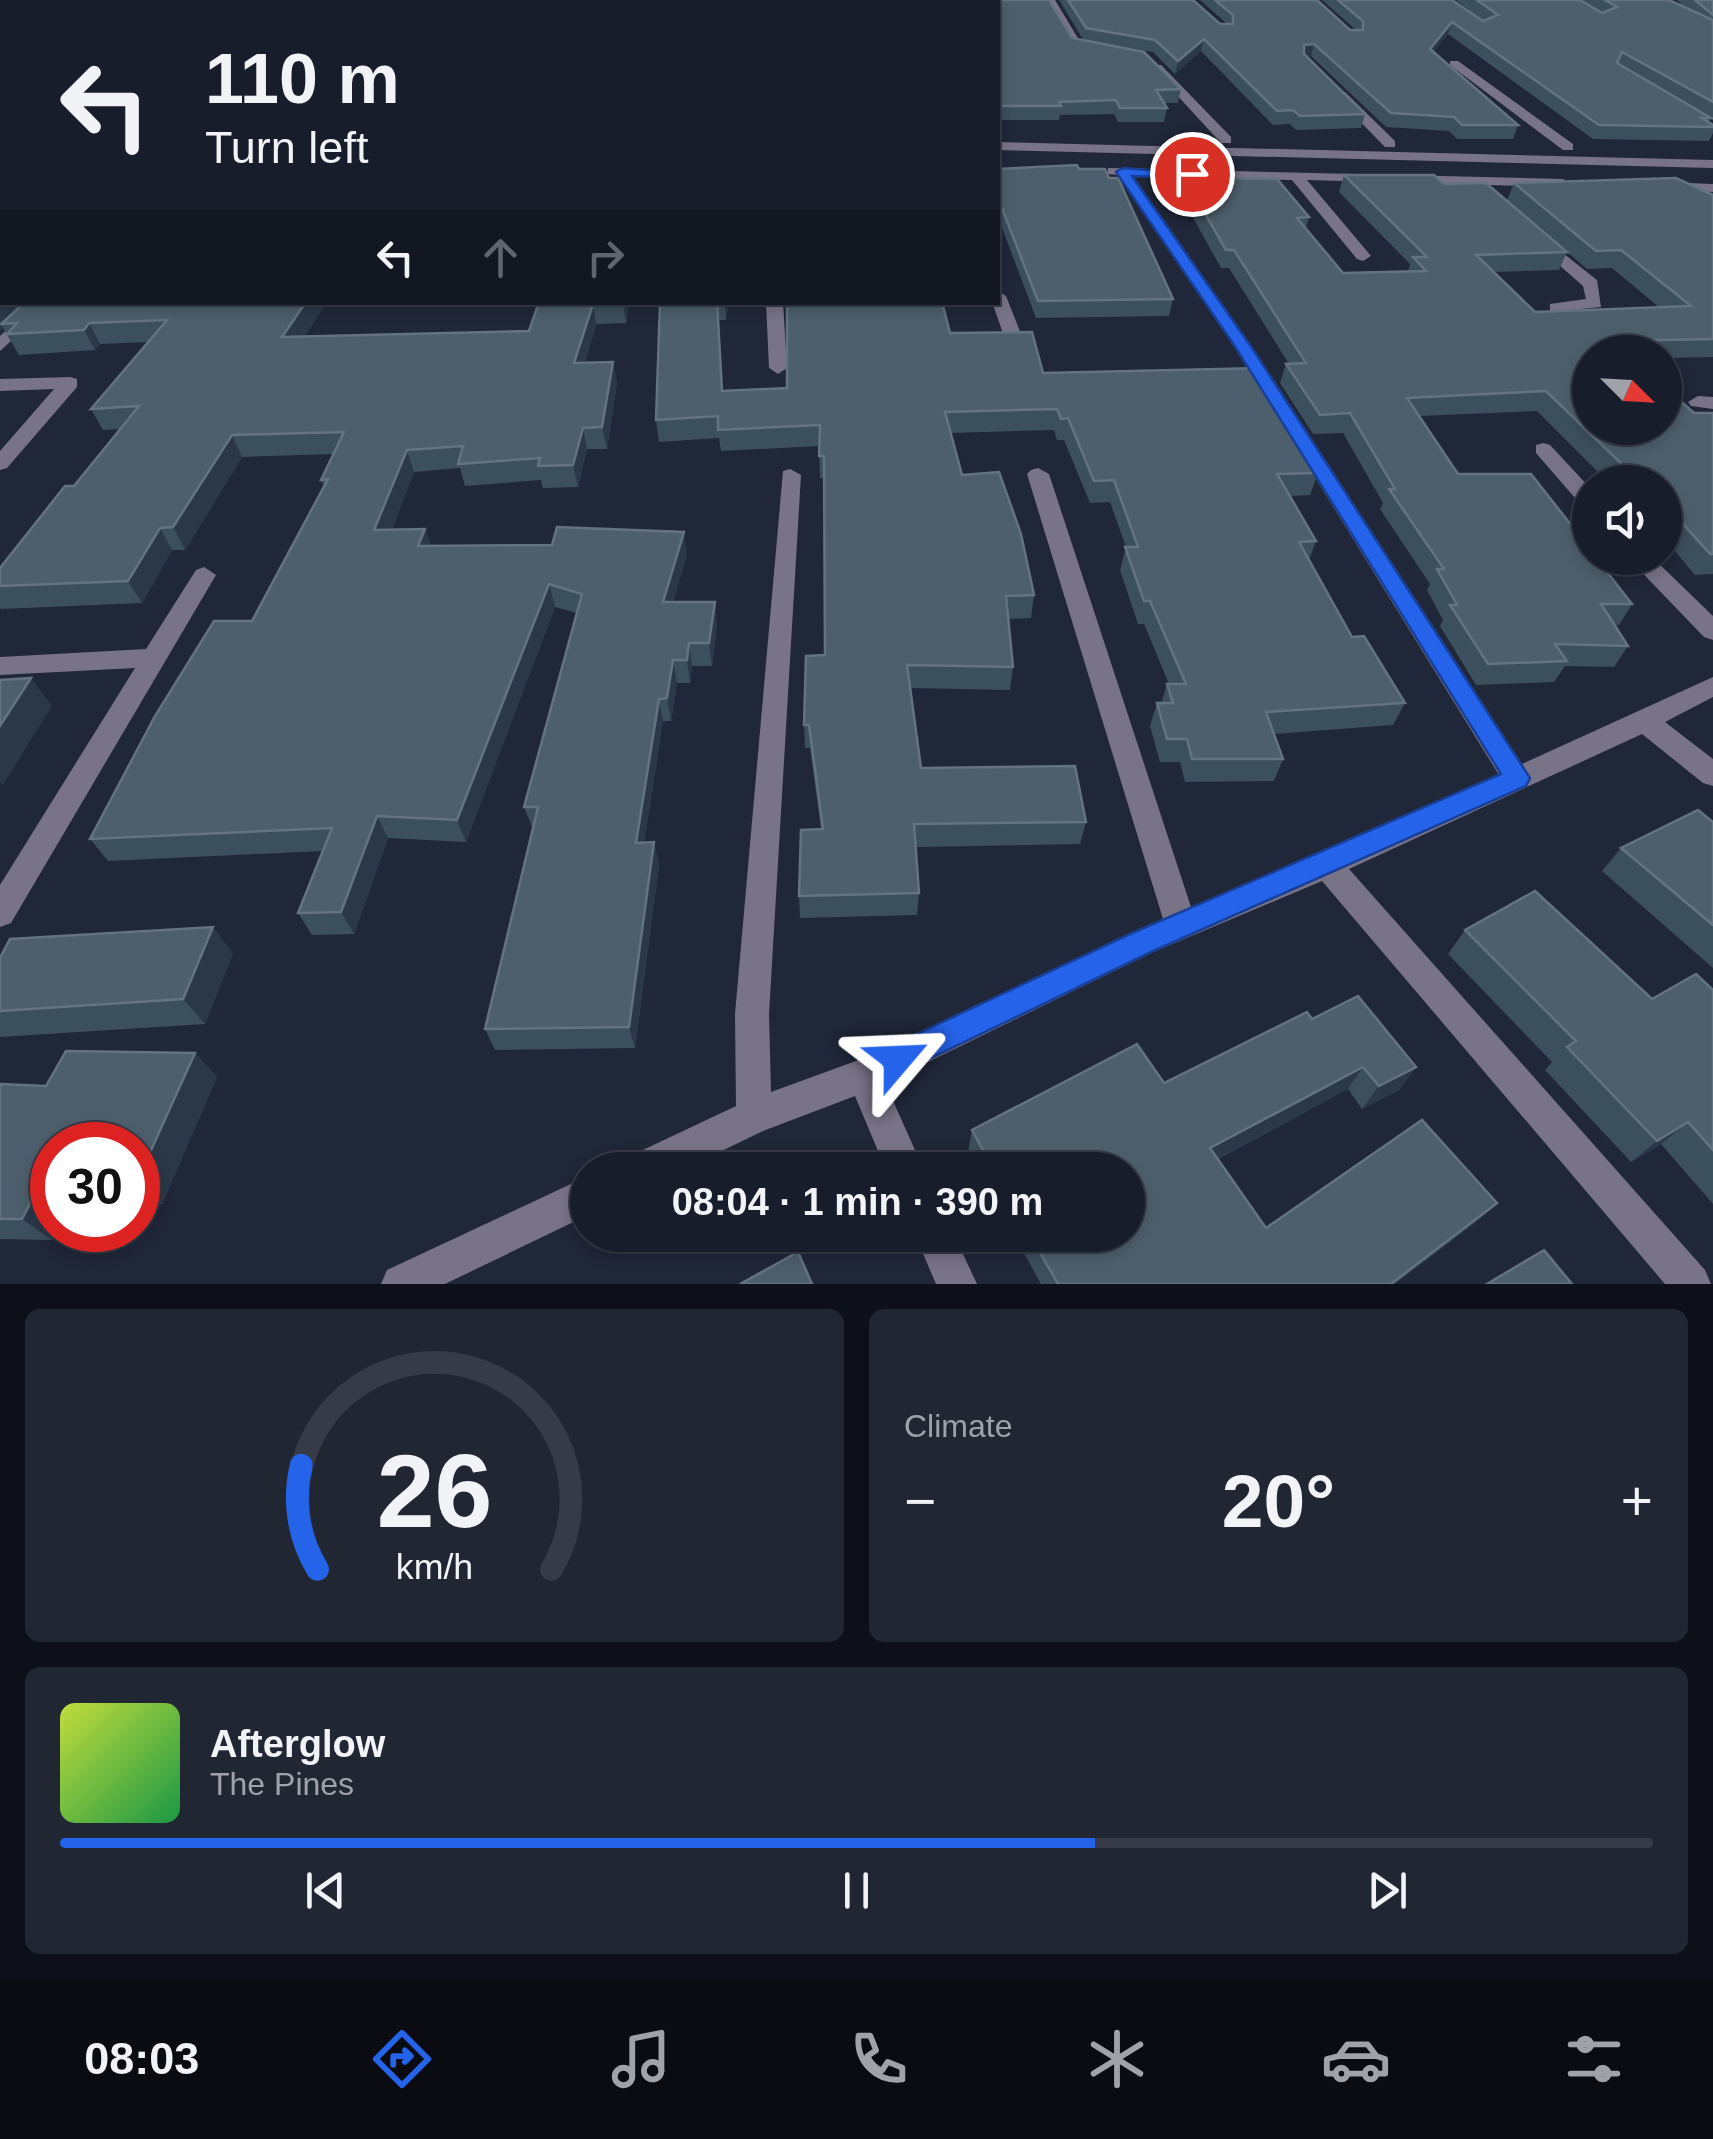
<!DOCTYPE html>
<html lang="en">
<head>
<meta charset="utf-8">
<style>
  :root { --surface:#181d2b; --page:#212633; --text:#f1f3f6; --muted:#9fa2a9; --line:#363b47; --accent:#2563eb }
  body { margin:0; font-family:Helvetica,sans-serif; background:var(--page); color:var(--text); height:100vh; display:flex; flex-direction:column; font-size:38px; white-space:nowrap }
  * { box-sizing:border-box; margin:0 }
  p { font-size:32px; color:var(--muted) }
  .icon { flex:none; width:55px; height:55px; fill:none; stroke:currentColor; stroke-width:2; stroke-linecap:round; stroke-linejoin:round }
  .map { position:relative; height:1284px; overflow:hidden }
  .drawer { display:flex; flex-direction:column; gap:25px; padding:25px; background:#0d1018; flex:1 }
  .drawer>* { flex:none }
  .top-card { position:absolute; left:0px; top:0px; width:1000px; height:305px; box-shadow:0 5px 15px #0003,0 0 0 2px var(--line); background:#181d2b; color:var(--text); overflow:hidden }
  .needle { width:65px; rotate:114deg }
  .buttons { position:absolute; left:1572px; top:335px; display:grid; gap:20px }
  .buttons a { display:grid; place-items:center; width:110px; height:110px; border-radius:50%; background:var(--surface); box-shadow:0 5px 15px #0003,0 0 0 2px var(--line); font-size:50px }
  .speed { position:absolute; left:30px; top:1122px; display:flex; gap:20px; font-size:50px; font-weight:700; text-align:center }
  .speed>* { display:grid; place-content:center; width:130px; height:130px; border-radius:50%; background:var(--surface); box-shadow:0 5px 15px #0003,0 0 0 2px var(--line); line-height:1 }
  .speed .limit { border:15px solid #d22; background:#fff; color:#111 }
  .pin { position:absolute; display:grid; place-items:center; width:85px; height:85px; color:#fff; margin:-42px; border:5px solid #fff; border-radius:50%; box-shadow:0 2px 10px #0007 }
  .me { position:absolute; width:110px; margin:-55px; rotate:64deg; stroke-linejoin:round; filter:drop-shadow(0 0 8px #0008) }
  .turn { display:flex; align-items:center; gap:35px; height:210px; padding:0 40px; font-size:45px }
  .turn .icon { width:130px; height:130px; stroke-width:2.5 }
  .turn b { display:block; font-size:70px; line-height:85px }
  .lanes { display:flex; align-items:center; height:95px; padding:0 40px; background:#0003; justify-content:center; gap:50px; direction:ltr }
  .lanes .off { opacity:.35 }
  .big { font-size:75px; font-weight:600; line-height:1.1 }
  .drawer .card { flex:1; display:flex; flex-direction:column; justify-content:center; gap:15px; min-width:0; padding:0 35px; border-radius:15px; background:var(--page) }
  .drawer .dial { align-items:center; gap:0 }
  .dial svg { height:260px; overflow:visible; fill:none; stroke:var(--line); stroke-width:7; stroke-linecap:round; text-anchor:middle }
  .dial text { fill:var(--text); stroke:none }
  .song { display:flex; align-items:center; gap:30px }
  .cover { width:120px; height:120px; border-radius:15px; background:linear-gradient(135deg,hsl(70 70% 55%),hsl(140 70% 35%)) }
  .played { height:10px; border-radius:5px; background:linear-gradient(90deg,var(--accent) 65%,var(--line) 65%) }
  .keys { display:flex; justify-content:space-around; direction:ltr }
  .heat { display:flex; justify-content:space-between; align-items:center; font-size:55px; direction:ltr }
  .drawer .tiles { flex:1; display:grid; gap:25px; grid-template-columns:1fr 1fr }
  .card:last-child { grid-column:span 2 }
  .trip { position:absolute; left:570px; top:1152px; width:575px; height:100px; border-radius:50px; background:var(--surface); box-shadow:0 5px 15px #0003,0 0 0 2px var(--line); font-weight:600; line-height:100px; text-align:center }
  .tabs { display:flex; height:160px; justify-content:space-around; align-items:center; background:#0a0c11; color:var(--muted) }
  .tabs .icon { width:70px; height:70px }
  .tabs .selected { color:var(--accent) }
  .tabs b { font-size:45px; color:var(--text) }
  .map>svg:first-child { display:block }
</style>
</head>
<body>
<div class="map">
<svg width="1713" height="1284" viewBox="0 0 1713 1284">
  <rect width="100%" height="100%" fill="#202739"/>
  <g fill="none" stroke-linecap="round" stroke-linejoin="round">
    <g fill="#787387" fill-rule="evenodd">
      <polygon points="861,0 872,0 873,2 863,2"/>
      <polygon points="1045,0 1055,0 1082,45 1106,50 1106,54 1074,49"/>
      <polygon points="1450,61 1458,61 1573,144 1573,150 1563,150 1450,65"/>
      <polygon points="1153,65 1161,65 1231,137 1231,143 1221,143 1153,69"/>
      <polygon points="1337,92 1345,92 1395,141 1395,147 1385,147 1337,98"/>
      <polygon points="2,120 2,128 0,129 0,121"/>
      <polygon points="998,142 1713,160 1713,168 998,150"/>
      <rect x="0" y="150" width="2" height="8"/>
      <polygon points="1108,168 1563,179 1570,183 1563,187 1307,180 1371,256 1363,261 1357,259 1292,180 1133,176 1253,348 1522,764 1713,677 1713,697 1665,722 1713,759 1713,786 1703,783 1642,734 1349,869 1705,1270 1711,1284 1665,1284 1322,881 1151,953 885,1083 924,1170 886,1170 855,1096 763,1131 682,1170 622,1170 628,1157 736,1106 735,1014 783,471 790,469 801,475 769,1014 771,1092 856,1061 1163,919 1027,474 1031,470 1038,468 1049,474 1191,907 1499,775 1235,348 1118,175 1108,174"/>
      <rect x="0" y="180" width="2" height="8"/>
      <polygon points="1663,182 1713,184 1713,192 1658,189 1658,183"/>
      <polygon points="1540,235 1597,280 1601,307 1550,312 1550,304 1586,299 1583,286 1534,243 1534,237"/>
      <polygon points="998,291 1006,296 1023,339 1020,343 1005,339 992,302 998,302"/>
      <polygon points="36,302 54,302 0,351 0,336"/>
      <polygon points="766,302 783,302 787,368 778,374 769,368"/>
      <polygon points="70,377 77,379 77,387 7,468 0,470 0,451 54,389 0,391 0,379"/>
      <polygon points="1698,396 1713,397 1713,409 1691,406 1688,402"/>
      <polygon points="1543,443 1550,445 1590,488 1590,508 1582,506 1536,453 1536,445"/>
      <polygon points="1628,558 1653,558 1713,616 1713,640 1704,637"/>
      <polygon points="204,567 216,575 11,923 0,927 0,885 135,668 0,675 0,657 146,649 196,570"/>
      <polygon points="588,1176 588,1215 445,1284 381,1284 387,1270"/>
      <polygon points="915,1235 954,1235 977,1284 936,1284"/>
    </g>
  </g>
  <g fill="#3c4f5d">
    <rect x="703" y="0" width="43" height="2"/>
    <polygon points="891,0 1049,0 1072,38 1084,41 1059,0 1193,0 1220,24 1227,24 1200,0 1317,0 1350,30 1356,30 1322,0 1452,0 1483,21 1456,0 1580,0 1602,13 1582,0 1669,0 1684,7 1677,0 1713,0 1713,120 1699,112 1711,118 1709,122 1713,127 1713,133 1709,141 1593,139 1448,34 1433,52 1518,125 1513,139 1457,139 1449,131 1386,127 1311,56 1307,57 1365,114 1361,128 1296,130 1290,124 1273,125 1201,51 1175,74 1153,52 1088,41 1181,89 1178,103 1164,103 1167,108 1164,122 1118,122 1114,114 1060,115 1059,120 998,120 998,2 892,2"/>
    <polygon points="998,169 1079,169 1173,299 1169,316 1036,318 998,217"/>
    <polygon points="1344,175 1444,184 1567,252 1559,270 1494,272 1535,312 1660,308 1612,268 1587,269 1507,200 1514,183 1713,195 1713,357 1665,358 1665,352 1590,352 1694,413 1713,413 1713,574 1695,575 1665,539 1665,482 1608,482 1537,411 1419,416 1458,474 1632,604 1619,625 1614,625 1628,646 1614,667 1565,666 1554,682 1476,685 1440,626 1443,620 1427,590 1430,584 1380,509 1383,503 1343,433 1313,434 1280,383 1286,364 1289,364 1229,268 1221,268 1180,194 1184,177 1309,217 1306,228 1343,273 1408,271 1410,264 1339,192"/>
    <polygon points="0,185 2,302 305,337 529,331 539,302 629,302 626,323 596,324 585,362 613,362 617,383 607,449 587,449 578,487 543,488 541,480 465,486 460,468 414,472 392,529 425,529 431,546 687,554 673,602 717,624 712,666 692,666 690,683 677,683 671,721 663,721 644,843 654,842 659,865 635,1048 495,1050 485,1029 533,829 524,807 577,613 555,607 466,842 388,838 354,934 312,935 298,913 323,851 108,861 90,839 252,621 324,487 321,480 333,454 242,457 185,550 172,550 142,603 1,609 0,607 0,568 74,486 120,429 103,430 91,409 148,342 100,344 95,350 19,355 3,328 0,331"/>
    <polygon points="660,302 729,302 726,320 719,320 723,390 787,388 950,333 1043,373 1292,414 1288,425 1318,473 1310,495 1289,496 1316,541 1309,560 1352,637 1405,703 1393,725 1274,734 1283,759 1274,781 1185,782 1180,762 1160,762 1150,726 1157,703 1161,703 1167,684 1169,684 1144,624 1138,624 1120,570 1126,547 1110,502 1090,503 1064,440 1057,440 1054,430 951,433 962,475 1034,595 1031,618 1008,619 1013,667 1010,690 910,688 921,768 1086,822 1080,844 916,847 919,893 917,915 800,918 799,896 821,829 810,748 805,748 804,725 825,655 824,478 820,478 819,446 721,451 719,438 659,442 656,420"/>
    <polygon points="1713,822 1713,968 1602,871 1621,848"/>
    <polygon points="1465,930 1652,999 1713,990 1713,1204 1661,1144 1631,1162 1545,1070 1552,1062 1448,954"/>
    <polygon points="233,953 205,1024 0,1037 0,958"/>
    <polygon points="1312,1019 1416,1067 1399,1090 1362,1109 1348,1089 1218,1159 1266,1228 1497,1203 1475,1223 1395,1284 1041,1284 1014,1235 1128,1235 1128,1170 978,1170 968,1152 972,1130 1164,1083"/>
    <polygon points="195,1053 217,1077 162,1204 138,1203 138,1145 52,1145 52,1230 57,1230 52,1240 0,1239 0,1084 46,1086"/>
  </g>
  <g fill="#2a3848">
    <polygon points="1452,22 1448,34 1426,62 1430,49"/>
    <polygon points="1204,39 1201,51 1175,74 1178,61"/>
    <polygon points="1314,44 1311,56 1300,57 1304,45"/>
    <polygon points="2,298 2,302 31,302 1,324 3,328 0,331 0,300"/>
    <polygon points="306,302 327,302 291,358 282,337"/>
    <polygon points="629,302 626,323 623,303"/>
    <polygon points="725,302 729,302 726,320"/>
    <polygon points="593,304 596,324 578,384 574,363"/>
    <polygon points="89,323 100,344 95,350 84,330"/>
    <polygon points="613,362 617,383 607,449 602,427"/>
    <polygon points="583,428 587,449 578,487 573,465"/>
    <polygon points="232,435 242,457 185,550 173,527"/>
    <polygon points="407,450 414,472 383,552 374,530"/>
    <polygon points="160,528 172,550 142,603 128,581"/>
    <polygon points="425,529 433,551 418,546"/>
    <polygon points="684,532 687,554 667,624 663,602"/>
    <polygon points="549,584 555,607 466,842 457,820"/>
    <polygon points="715,602 717,624 712,666 709,643"/>
    <polygon points="689,643 692,666 690,683 687,660"/>
    <polygon points="673,660 677,683 671,721 667,698"/>
    <polygon points="31,678 52,706 3,785 0,782 0,726"/>
    <polygon points="659,699 663,721 641,865 636,843"/>
    <polygon points="377,816 388,838 354,934 341,912"/>
    <polygon points="654,842 659,865 635,1048 629,1027"/>
    <polygon points="213,927 233,953 205,1024 183,999"/>
    <polygon points="195,1053 217,1077 162,1204 138,1183 138,1179"/>
    <polygon points="1363,1067 1348,1089 1198,1169 1210,1148"/>
    <polygon points="1416,1067 1399,1090 1362,1109 1379,1086"/>
    <polygon points="1688,1122 1661,1144 1631,1162 1657,1141"/>
    <polygon points="43,1179 52,1186 52,1230 57,1230 52,1240 22,1219"/>
    <polygon points="1497,1203 1475,1223 1395,1284 1391,1284"/>
  </g>
  <g fill="#4d5f6c" stroke="#637380" stroke-width="2.5">
    <polygon points="0,0 521,0 519,2 2,2 2,11 0,11"/>
    <polygon points="580,0 676,0 675,2 579,2"/>
    <rect x="761" y="0" width="82" height="2"/>
    <polygon points="913,0 1049,0 1072,38 1144,52 1181,89 1156,90 1167,108 1120,108 1116,100 1059,102 1061,106 998,106 998,2 913,2"/>
    <polygon points="1068,0 1193,0 1220,24 1233,24 1233,15 1215,0 1317,0 1350,30 1363,30 1363,21 1338,0 1452,0 1483,21 1498,15 1477,0 1580,0 1602,13 1617,7 1605,0 1669,0 1713,20 1713,102 1622,52 1617,63 1711,118 1702,118 1713,125 1713,127 1599,125 1452,22 1430,49 1518,125 1462,125 1454,117 1391,113 1314,44 1304,45 1304,54 1365,114 1300,116 1293,110 1277,111 1204,39 1178,61 1155,40 1086,28"/>
    <polygon points="1695,0 1713,0 1713,15"/>
    <polygon points="2,52 2,108 0,108 0,54"/>
    <polygon points="1077,165 1079,169 1105,169 1109,178 1118,178 1173,299 1038,301 998,198 998,169"/>
    <polygon points="1344,175 1434,175 1444,184 1486,183 1567,252 1476,255 1535,312 1691,306 1621,250 1596,251 1514,183 1676,178 1713,195 1713,339 1613,341 1626,352 1590,352 1590,428 1665,428 1665,387 1694,413 1713,413 1713,554 1710,554 1665,504 1665,482 1646,482 1638,474 1632,474 1546,391 1407,398 1458,474 1531,474 1590,549 1590,558 1596,558 1632,604 1601,604 1628,646 1555,644 1567,661 1488,664 1450,605 1457,605 1437,569 1444,569 1389,489 1395,489 1350,413 1320,415 1286,364 1306,363 1234,250 1226,250 1184,177 1277,179 1309,217 1297,218 1343,273 1426,271 1413,257 1427,257"/>
    <polygon points="0,185 2,185 2,298 0,300"/>
    <polygon points="25,302 306,302 282,337 529,331 539,302 623,302 593,304 574,363 613,362 602,427 583,428 573,465 538,466 540,458 458,464 463,446 407,450 374,530 425,529 418,546 552,545 557,527 684,532 663,602 715,602 709,643 689,643 687,660 673,660 667,698 659,699 636,843 654,842 629,1027 485,1029 538,807 524,807 582,594 549,584 457,820 377,816 341,912 298,913 332,828 90,839 155,716 214,621 252,621 328,479 321,480 344,432 232,435 173,527 160,528 128,581 0,586 0,568 65,486 74,486 139,406 91,409 167,320 89,323 84,330 7,334 17,323 1,324"/>
    <polygon points="660,302 717,302 722,391 787,388 787,302 942,302 950,333 1032,332 1043,373 1262,368 1292,414 1282,415 1318,473 1277,474 1316,541 1299,542 1352,637 1364,636 1405,703 1266,712 1283,759 1192,759 1187,739 1167,739 1157,703 1173,703 1167,684 1186,684 1150,601 1144,601 1125,547 1138,547 1114,480 1094,481 1068,418 1061,419 1057,409 945,412 962,475 999,472 1021,534 1034,595 1006,596 1013,667 907,665 921,768 1075,766 1086,822 914,824 919,893 799,896 801,830 823,829 809,725 804,725 806,656 825,655 824,456 819,456 820,425 718,430 718,416 656,420"/>
    <polygon points="31,678 0,726 0,680"/>
    <polygon points="1698,810 1713,822 1713,925 1621,848"/>
    <polygon points="1535,891 1652,999 1696,974 1713,990 1713,1150 1688,1122 1657,1141 1567,1047 1576,1041 1465,930"/>
    <polygon points="213,927 183,999 0,1011 0,958 10,939"/>
    <polygon points="1358,996 1416,1067 1379,1086 1363,1067 1210,1148 1266,1228 1422,1120 1497,1203 1391,1284 1058,1284 1030,1235 1128,1235 1128,1170 994,1170 972,1130 1137,1044 1164,1083 1307,1012 1312,1019"/>
    <polygon points="66,1051 195,1053 138,1179 138,1145 52,1145 52,1179 43,1179 22,1219 0,1219 0,1084 46,1086"/>
    <polygon points="1544,1250 1572,1284 1487,1284"/>
    <polygon points="798,1252 812,1284 740,1284"/>
  </g>
  <polygon fill="#2563eb" stroke="#184099" stroke-width="2.5" points="1123,168 1199,174 1192,178 1132,176 1252,348 1530,778 1526,786 1151,952 898,1074 887,1070 883,1059 887,1048 1130,934 1501,774 1236,348 1116,172"/>
</svg>
<div class="buttons">
<a><svg class="needle" viewBox="-14 -14 28 28"><path d="M0-13l5 13h-10z" fill="#e53935"/><path d="M0 13l5-13h-10z" fill="#9fa2a9"/></svg></a>
<a><svg class="icon" aria-label="sound" viewBox="0 0 24 24"><path d="M4 9h4l5-4v14l-5-4H4zM17 9q2 3 0 6"/></svg></a>
</div>
<div class="speed"><div class="limit">30</div></div>
<div class="pin" style="left:1192px;top:174px;background:#d93025"><svg class="icon" aria-label="arrive" viewBox="0 0 24 24"><path d="M6 21V4h12l-3 4 3 4H6"/></svg></div>
<svg class="me" style="left:898px;top:1059px" viewBox="-20 -20 40 40"><path d="M0-17L14 15 0 8-14 15z" fill="#2563eb" stroke="#fff" stroke-width="4"/></svg>
<div class="trip">08:04 · 1 min · 390 m</div>
<div class="top-card">
<div class="turn"><svg class="icon" aria-label="left" viewBox="0 0 24 24"><path d="M17 20v-9H6M10 6l-5 5 5 5"/></svg><div><b>110 m</b>Turn left</div></div>
<div class="lanes"><svg class="icon" aria-label="left" viewBox="0 0 24 24"><path d="M17 20v-9H6M10 6l-5 5 5 5"/></svg><svg class="icon off" aria-label="ahead" viewBox="0 0 24 24"><path d="M12 20V5M6 11l6-6 6 6"/></svg><svg class="icon off" aria-label="right" viewBox="0 0 24 24"><path d="M7 20v-9h11M14 6l5 5-5 5"/></svg></div>
</div>
</div>
<section class="drawer">
<div class="tiles">
<div class="card dial"><svg viewBox="0 0 100 80">
<path d="M14 69A42 42 0 1 1 86 69"/>
<path d="M14 69A42 42 0 0 1 9 37" stroke="#2563eb"/>
<text x="50" y="56" font-size="32" font-weight="700">26</text>
<text x="50" y="72" font-size="11">km/h</text>
</svg></div>
<div class="card"><p>Climate</p>
<div class="heat"><a>−</a><b class="big">20°</b><a>+</a></div>
</div>
<div class="card">
<div class="song"><i class="cover"></i><div><b>Afterglow</b><p>The Pines</p></div></div>
<div class="played"></div>
<div class="keys"><svg class="icon" aria-label="previous" viewBox="0 0 24 24"><path d="M18 5L8 12l10 7zM5 5v14"/></svg><svg class="icon" aria-label="pause" viewBox="0 0 24 24"><path d="M8 5v14M16 5v14"/></svg><svg class="icon" aria-label="next" viewBox="0 0 24 24"><path d="M6 5l10 7-10 7zM19 5v14"/></svg></div>
</div>
</div>
</section>
<nav class="tabs">
<b>08:03</b>
<svg class="icon selected" aria-label="directions" viewBox="0 0 24 24"><path d="M12 3l9 9-9 9-9-9zM9 14v-3h6M13 9l2 2-2 2"/></svg>
<svg class="icon" aria-label="music" viewBox="0 0 24 24"><path d="M9 18V5l10-2v13"/><circle cx="6" cy="18" r="3"/><circle cx="16" cy="16" r="3"/></svg>
<svg class="icon" aria-label="phone" viewBox="0 0 24 24"><path d="M5 4h4l2 5-3 2q2 4 5 5l2-3 5 2v4C11 20 4 13 5 4z"/></svg>
<svg class="icon" aria-label="climate" viewBox="0 0 24 24"><path d="M12 3v18M4 7l16 10M4 17L20 7"/></svg>
<svg class="icon" aria-label="car" viewBox="0 0 24 24"><path d="M5 17H2v-5l4-1 3-4h7l3 4 3 1v5h-3M9 17h6M6 11h13"/><circle cx="7" cy="17" r="2"/><circle cx="17" cy="17" r="2"/></svg>
<svg class="icon" aria-label="filters" viewBox="0 0 24 24"><path d="M4 7h16M4 17h16"/><circle cx="9" cy="7" r="2"/><circle cx="15" cy="17" r="2"/></svg>
</nav>
</body>
</html>
